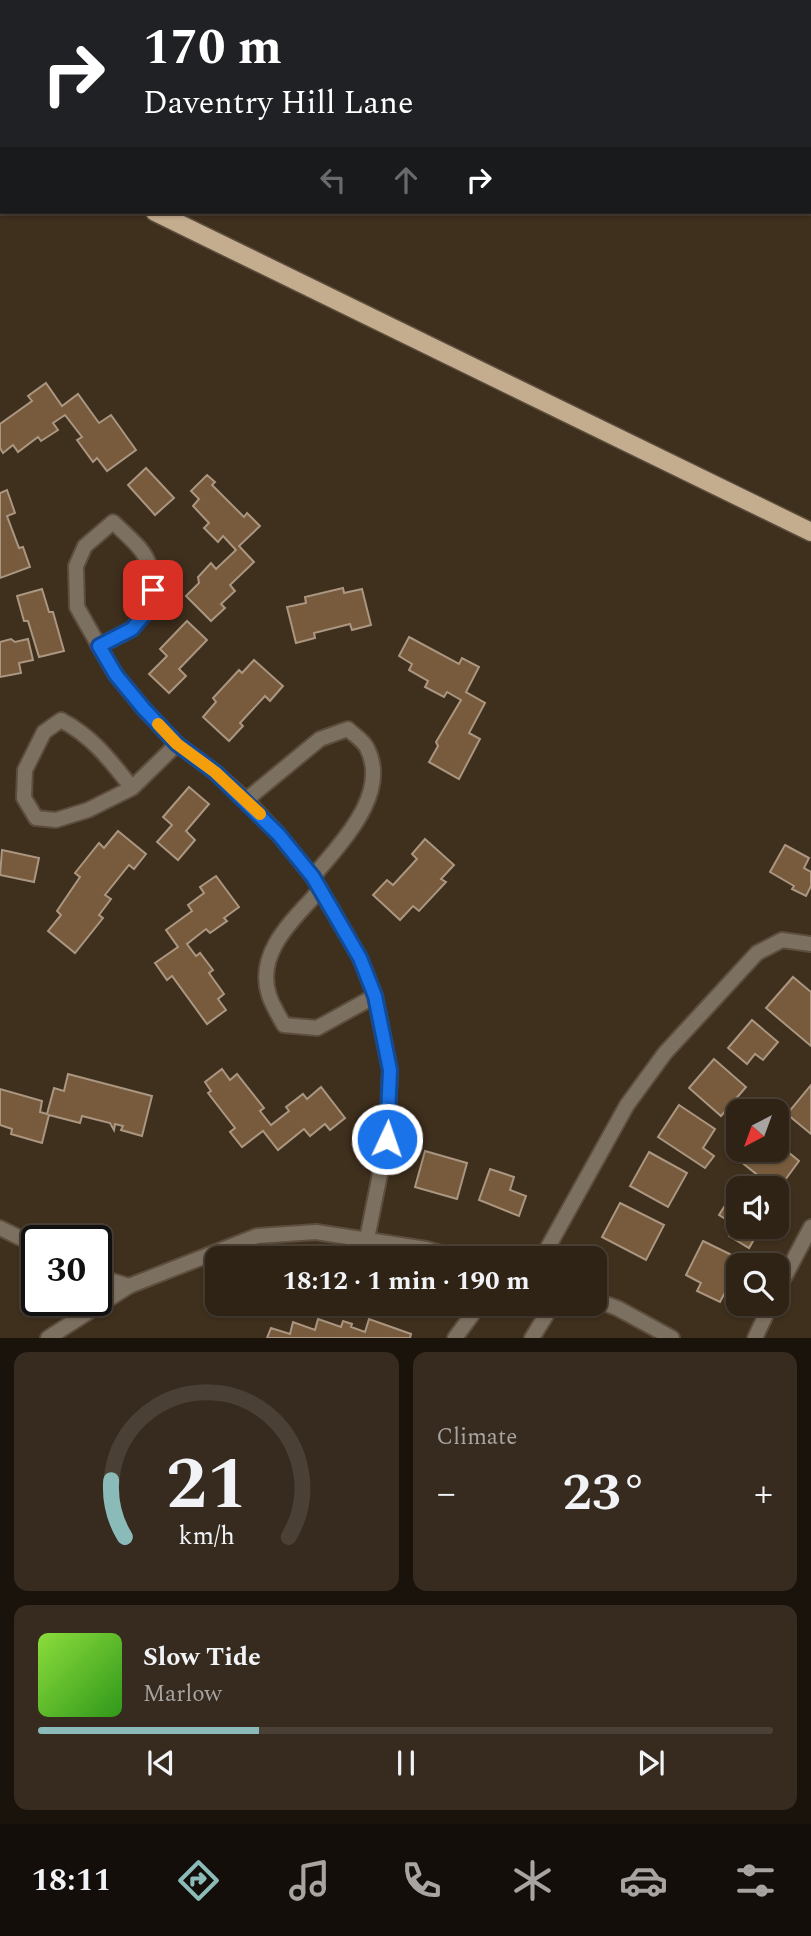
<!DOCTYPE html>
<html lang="en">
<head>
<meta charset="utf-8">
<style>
  :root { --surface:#2f2316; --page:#372b1f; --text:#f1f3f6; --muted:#a7a4a1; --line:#4a4035; --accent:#8bbbb9 }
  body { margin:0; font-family:Spectral,serif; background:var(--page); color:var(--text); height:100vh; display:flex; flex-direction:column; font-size:26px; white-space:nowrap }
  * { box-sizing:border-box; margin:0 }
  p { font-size:23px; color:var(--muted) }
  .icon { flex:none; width:38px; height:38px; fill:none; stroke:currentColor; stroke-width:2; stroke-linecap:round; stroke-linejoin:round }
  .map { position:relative; height:1338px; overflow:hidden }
  .sheet { display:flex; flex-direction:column; gap:14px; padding:14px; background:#1a130c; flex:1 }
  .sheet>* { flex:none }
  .hud { position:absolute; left:0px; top:0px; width:812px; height:214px; box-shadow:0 2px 5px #0004,0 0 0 2px var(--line); background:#202124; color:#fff; overflow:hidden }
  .needle { width:46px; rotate:221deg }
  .controls { position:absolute; left:726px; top:1099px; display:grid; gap:14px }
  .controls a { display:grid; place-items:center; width:63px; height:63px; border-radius:14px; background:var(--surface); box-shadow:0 2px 5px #0004,0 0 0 2px var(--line); font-size:35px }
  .speed { position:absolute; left:21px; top:1225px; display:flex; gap:14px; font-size:35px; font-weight:700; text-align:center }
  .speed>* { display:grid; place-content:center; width:91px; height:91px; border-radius:50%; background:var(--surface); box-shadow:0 2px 5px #0004,0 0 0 2px var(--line); line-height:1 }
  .speed .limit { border:4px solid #111; border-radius:10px; background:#fff; color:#111 }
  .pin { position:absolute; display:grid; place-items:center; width:60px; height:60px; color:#fff; margin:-30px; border-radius:14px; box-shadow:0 4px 10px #0006 }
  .me { position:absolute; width:77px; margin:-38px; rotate:3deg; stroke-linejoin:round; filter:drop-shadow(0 0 5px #0008) }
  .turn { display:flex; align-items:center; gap:24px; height:147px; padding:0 28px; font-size:32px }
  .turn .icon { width:91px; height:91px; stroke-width:2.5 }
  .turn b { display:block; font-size:49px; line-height:60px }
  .lanes { display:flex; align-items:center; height:66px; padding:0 28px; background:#0003; justify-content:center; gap:35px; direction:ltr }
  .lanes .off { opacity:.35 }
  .big { font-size:52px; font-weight:700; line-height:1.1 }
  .sheet .widget { flex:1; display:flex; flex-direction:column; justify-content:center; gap:10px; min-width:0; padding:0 24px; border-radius:14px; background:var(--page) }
  .sheet .dial { align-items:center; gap:0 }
  .dial svg { height:182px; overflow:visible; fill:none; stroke:var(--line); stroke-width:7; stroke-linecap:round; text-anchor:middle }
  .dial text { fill:var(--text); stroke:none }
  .song { display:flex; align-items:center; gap:21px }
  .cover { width:84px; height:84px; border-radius:10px; background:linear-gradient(135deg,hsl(90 70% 55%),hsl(110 70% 35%)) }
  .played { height:7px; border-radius:4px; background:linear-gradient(90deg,var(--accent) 30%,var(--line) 30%) }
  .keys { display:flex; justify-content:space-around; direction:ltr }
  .heat { display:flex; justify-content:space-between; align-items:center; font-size:38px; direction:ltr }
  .sheet .tiles { flex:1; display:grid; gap:14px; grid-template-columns:1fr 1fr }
  .widget:last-child { grid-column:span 2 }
  .trip { position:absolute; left:205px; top:1246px; width:402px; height:70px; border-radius:14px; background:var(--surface); box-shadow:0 2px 5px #0004,0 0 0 2px var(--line); font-weight:700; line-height:70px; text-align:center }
  .tab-bar { display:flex; height:112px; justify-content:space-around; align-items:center; background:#130e09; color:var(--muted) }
  .tab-bar .icon { width:49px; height:49px }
  .tab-bar .active { color:var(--accent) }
  .tab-bar b { font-size:32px; color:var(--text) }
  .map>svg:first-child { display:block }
</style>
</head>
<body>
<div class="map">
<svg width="811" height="1338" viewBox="0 0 811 1338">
  <rect width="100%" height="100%" fill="#3f2f1d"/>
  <g fill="#775b3c" stroke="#aa9681" stroke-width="2">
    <polygon points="46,383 62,406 78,394 99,423 111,415 136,450 107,471 97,458 93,462 77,440 82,437 65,415 53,423 58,430 41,441 38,437 18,452 13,445 3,453 0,448 0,424 32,401 28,396"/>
    <polygon points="146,468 174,498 155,515 128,485"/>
    <polygon points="207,475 215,482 212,485 244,517 247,513 260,526 239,546 254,562 230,585 235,591 221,604 225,608 211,621 186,596 199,583 198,577 211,563 216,569 236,550 223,536 218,542 204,528 209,523 193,506 199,499 191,491"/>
    <polygon points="7,490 15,513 7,516 19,548 23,547 30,567 0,578 0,493"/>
    <polygon points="343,588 344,593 362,589 371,625 352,630 350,624 314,633 315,638 296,643 287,607 306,603 305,597"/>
    <polygon points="42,589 49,612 53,612 64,651 39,657 28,621 24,621 17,596"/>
    <polygon points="187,621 207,640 179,669 186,676 169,693 149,674 167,656 160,649"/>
    <polygon points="409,637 459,664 462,658 479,667 466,692 485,703 469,733 480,739 459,779 429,762 438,746 436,742 461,700 447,692 444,697 425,687 428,681 409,670 412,664 399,656"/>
    <polygon points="11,639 15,642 28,639 33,660 19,663 21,673 0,677 0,642"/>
    <polygon points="254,660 283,686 270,701 265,696 240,723 243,726 229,741 203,717 216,702 213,698 239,670 242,673"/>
    <polygon points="189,787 209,804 186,831 195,840 178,860 157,842 172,825 163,817"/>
    <polygon points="118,831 146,854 134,869 129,865 105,895 111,899 99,915 103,918 75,953 48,931 61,915 57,911 80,877 75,873 99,843 104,848"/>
    <polygon points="425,839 454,865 441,879 446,882 419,911 413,906 400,920 373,895 387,880 393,885 417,859 412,854"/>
    <polygon points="785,845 809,858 804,868 811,872 811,886 806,896 792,889 794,886 770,872"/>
    <polygon points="2,850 39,858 34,882 0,875"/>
    <polygon points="216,876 239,907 224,918 227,921 210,933 206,929 187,944 196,956 200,953 213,970 209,973 224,994 218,999 226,1010 207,1024 172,976 167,980 155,963 178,947 166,930 192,911 188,905 204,893 200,887"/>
    <polygon points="793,977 811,992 811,1046 766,1008"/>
    <polygon points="752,1020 778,1042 763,1060 755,1054 747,1064 728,1048"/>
    <polygon points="714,1059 746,1087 721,1116 689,1088"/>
    <polygon points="222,1069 230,1080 237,1074 264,1108 260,1111 271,1125 289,1111 286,1107 303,1094 307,1099 321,1087 345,1118 330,1130 325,1124 310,1136 304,1129 278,1150 263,1131 242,1147 230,1132 235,1128 208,1093 211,1091 205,1082"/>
    <polygon points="68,1074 152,1096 142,1136 121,1130 123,1126 115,1124 114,1130 110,1123 82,1116 80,1123 49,1115 42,1143 11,1134 12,1129 0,1125 0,1089 42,1101 40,1112 47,1114 54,1088 64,1091"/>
    <polygon points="811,1085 811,1134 787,1114"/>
    <polygon points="679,1105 715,1129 703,1148 714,1156 705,1168 658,1137"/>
    <polygon points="777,1143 799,1161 777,1191 777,1188 760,1188 755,1184 760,1177 740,1161 748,1150 777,1150"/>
    <polygon points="425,1151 467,1163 457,1199 415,1187"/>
    <polygon points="649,1152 687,1173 668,1207 630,1186"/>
    <polygon points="490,1169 514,1177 510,1190 526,1196 519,1216 479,1200"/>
    <polygon points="733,1193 738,1197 738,1227 753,1227 749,1232 756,1236 749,1248 729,1236 735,1225 719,1215"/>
    <polygon points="620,1203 664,1225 646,1260 602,1237"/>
    <polygon points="703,1241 742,1260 720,1302 697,1291 701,1283 686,1275"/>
    <polygon points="318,1319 341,1327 343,1321 352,1324 351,1327 365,1332 369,1319 411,1334 410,1338 267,1338 271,1328 290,1334 293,1322 315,1330"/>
  </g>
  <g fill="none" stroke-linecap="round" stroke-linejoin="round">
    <defs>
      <g id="minor">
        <polyline points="765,0 767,2"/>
        <polyline points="810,36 811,36"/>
        <path d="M99,646L132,629L153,604C153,556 147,554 113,522L85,546L76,566L77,607L99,646L116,675L144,709L177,744L215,772L246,800L279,835L313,877L360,958L375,996L390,1070L387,1139L367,1239"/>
        <path d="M132,788C110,760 93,737 61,720L44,732L25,770L24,798L36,818L56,820L88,810L132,788L177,744"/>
        <path d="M246,800L320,739L348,729C354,735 364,741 367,748C391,795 339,844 313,877"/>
        <path d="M320,890C295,918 255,952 269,995C272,1005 279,1016 284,1025L317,1028L375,996"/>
        <polyline points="0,1228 37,1246"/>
        <polyline points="542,1258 627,1105 665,1053 757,953 782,940 811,944"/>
        <polyline points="96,1276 129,1286"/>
        <polyline points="777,1291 811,1227"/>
        <polyline points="595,1300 617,1308 672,1338"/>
        <polyline points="48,1338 129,1286 257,1236 316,1232 426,1249 459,1258"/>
        <polyline points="455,1338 480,1304"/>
        <polyline points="532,1338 553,1304"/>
        <polyline points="755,1338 771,1304"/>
      </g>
      <g id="primary">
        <polyline points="0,136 2,137"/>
        <polyline points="155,212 811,532"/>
      </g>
    </defs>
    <use href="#minor" stroke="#5c4d3d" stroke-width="18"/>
    <use href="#primary" stroke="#5c4d3d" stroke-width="21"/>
    <use href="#minor" stroke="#7c7061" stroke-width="14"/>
    <use href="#primary" stroke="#c4ac8e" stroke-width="18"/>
  </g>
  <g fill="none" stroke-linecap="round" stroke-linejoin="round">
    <defs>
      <polyline id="route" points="153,590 153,604 132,629 99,646 116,675 144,709 177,744 215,772 279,835 313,877 360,958 375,996 390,1070 387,1139"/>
    </defs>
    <use href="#route" stroke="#114b97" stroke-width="18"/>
    <use href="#route" stroke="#1a73e8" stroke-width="12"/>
    <polyline stroke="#f59e0b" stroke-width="12" points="158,724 177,744 215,772 260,814"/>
  </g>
</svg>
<div class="controls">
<a><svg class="needle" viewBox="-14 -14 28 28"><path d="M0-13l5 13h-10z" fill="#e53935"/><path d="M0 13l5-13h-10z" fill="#a7a4a1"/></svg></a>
<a><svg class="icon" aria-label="sound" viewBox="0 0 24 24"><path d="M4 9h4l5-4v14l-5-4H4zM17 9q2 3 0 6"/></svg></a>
<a><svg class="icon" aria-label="search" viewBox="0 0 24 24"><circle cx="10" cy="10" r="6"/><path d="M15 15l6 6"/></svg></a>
</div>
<div class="speed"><div class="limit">30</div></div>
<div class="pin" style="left:153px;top:590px;background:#d93025"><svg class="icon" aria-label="arrive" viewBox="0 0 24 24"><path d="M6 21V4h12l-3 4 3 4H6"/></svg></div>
<svg class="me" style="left:387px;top:1139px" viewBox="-20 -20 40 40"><circle r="17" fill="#1a73e8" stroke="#fff" stroke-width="3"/><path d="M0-11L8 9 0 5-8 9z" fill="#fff"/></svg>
<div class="trip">18:12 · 1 min · 190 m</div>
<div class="hud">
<div class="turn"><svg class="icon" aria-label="right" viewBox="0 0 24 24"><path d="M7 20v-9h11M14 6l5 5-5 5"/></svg><div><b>170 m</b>Daventry Hill Lane</div></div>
<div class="lanes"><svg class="icon off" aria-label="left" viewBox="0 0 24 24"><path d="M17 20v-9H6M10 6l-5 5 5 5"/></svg><svg class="icon off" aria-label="ahead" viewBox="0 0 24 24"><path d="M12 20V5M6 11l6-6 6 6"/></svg><svg class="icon" aria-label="right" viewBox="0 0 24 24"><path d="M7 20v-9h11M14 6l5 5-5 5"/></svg></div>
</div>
</div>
<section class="sheet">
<div class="tiles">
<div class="widget dial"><svg viewBox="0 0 100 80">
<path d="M14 69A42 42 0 1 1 86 69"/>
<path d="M14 69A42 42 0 0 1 8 44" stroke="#8bbbb9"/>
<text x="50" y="56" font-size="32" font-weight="700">21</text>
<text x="50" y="72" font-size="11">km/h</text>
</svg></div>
<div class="widget"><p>Climate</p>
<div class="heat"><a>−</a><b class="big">23°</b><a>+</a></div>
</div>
<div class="widget">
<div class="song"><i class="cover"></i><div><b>Slow Tide</b><p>Marlow</p></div></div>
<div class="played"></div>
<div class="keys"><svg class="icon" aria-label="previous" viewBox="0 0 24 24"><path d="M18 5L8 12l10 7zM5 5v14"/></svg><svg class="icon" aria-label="pause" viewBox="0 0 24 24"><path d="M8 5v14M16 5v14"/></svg><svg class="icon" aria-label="next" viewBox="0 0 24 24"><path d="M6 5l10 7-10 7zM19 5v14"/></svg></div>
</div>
</div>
</section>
<nav class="tab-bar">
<b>18:11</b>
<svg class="icon active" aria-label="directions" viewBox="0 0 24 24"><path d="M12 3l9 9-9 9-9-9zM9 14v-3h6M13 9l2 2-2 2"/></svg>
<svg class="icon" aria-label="music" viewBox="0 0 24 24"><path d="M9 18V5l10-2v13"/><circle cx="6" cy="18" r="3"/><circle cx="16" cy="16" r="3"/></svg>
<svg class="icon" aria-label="phone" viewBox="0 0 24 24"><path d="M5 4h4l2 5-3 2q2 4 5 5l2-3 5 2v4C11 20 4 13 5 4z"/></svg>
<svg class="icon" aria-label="climate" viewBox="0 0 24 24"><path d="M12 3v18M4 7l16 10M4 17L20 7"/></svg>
<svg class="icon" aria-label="car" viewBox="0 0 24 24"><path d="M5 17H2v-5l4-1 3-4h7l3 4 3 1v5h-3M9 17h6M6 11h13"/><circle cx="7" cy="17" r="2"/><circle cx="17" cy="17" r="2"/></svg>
<svg class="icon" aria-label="filters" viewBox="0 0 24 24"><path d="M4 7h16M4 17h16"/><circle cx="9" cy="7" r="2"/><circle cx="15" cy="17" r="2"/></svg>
</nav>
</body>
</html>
